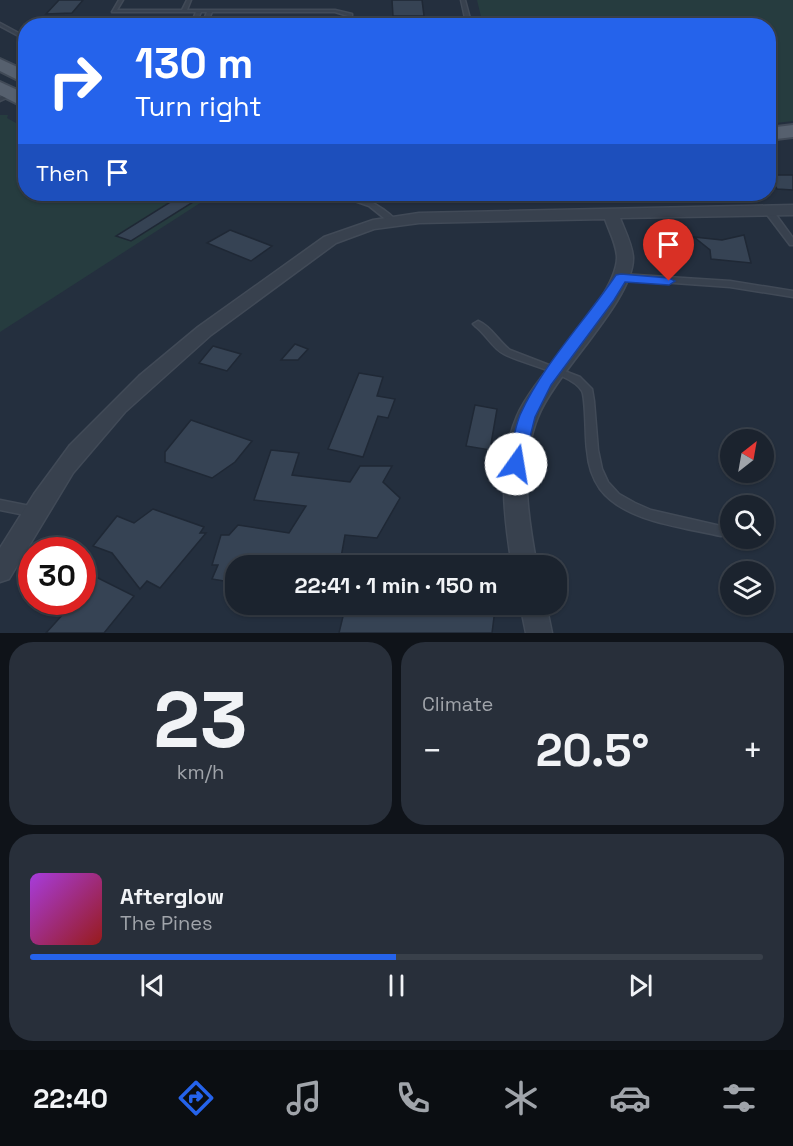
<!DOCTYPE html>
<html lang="en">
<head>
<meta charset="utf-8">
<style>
  :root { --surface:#1b232e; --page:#282f3a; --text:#f1f3f6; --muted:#a0a4aa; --line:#39404a; --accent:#2563eb }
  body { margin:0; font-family:"Space Grotesk",sans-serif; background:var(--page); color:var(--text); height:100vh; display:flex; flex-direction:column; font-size:22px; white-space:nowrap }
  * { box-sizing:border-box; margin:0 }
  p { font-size:20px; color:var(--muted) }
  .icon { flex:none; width:33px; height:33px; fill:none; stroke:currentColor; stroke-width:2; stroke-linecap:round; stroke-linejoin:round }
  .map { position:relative; height:633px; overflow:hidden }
  .drawer { display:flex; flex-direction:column; gap:9px; padding:9px; background:#0f1319; flex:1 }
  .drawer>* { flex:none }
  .banner { position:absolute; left:18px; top:18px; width:758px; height:183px; border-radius:24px; box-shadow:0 2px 4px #0004,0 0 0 2px var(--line); background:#2563eb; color:#fff; overflow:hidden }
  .needle { width:39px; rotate:31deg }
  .controls { position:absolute; left:720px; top:429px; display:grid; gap:12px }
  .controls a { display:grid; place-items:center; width:54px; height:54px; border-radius:50%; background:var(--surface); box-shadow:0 2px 4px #0004,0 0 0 2px var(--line); font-size:30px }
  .speed { position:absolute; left:18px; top:537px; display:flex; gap:12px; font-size:30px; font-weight:700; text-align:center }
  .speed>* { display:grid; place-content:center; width:78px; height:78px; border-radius:50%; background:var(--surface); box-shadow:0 2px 4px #0004,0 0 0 2px var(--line); line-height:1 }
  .speed .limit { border:9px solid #d22; background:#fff; color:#111 }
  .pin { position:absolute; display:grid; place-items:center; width:51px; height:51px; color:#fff; margin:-62px -26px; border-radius:50% 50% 50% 0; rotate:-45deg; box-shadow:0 0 6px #0007 }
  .pin .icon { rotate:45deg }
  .me { position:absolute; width:66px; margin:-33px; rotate:13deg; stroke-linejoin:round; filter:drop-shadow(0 0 4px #0008) }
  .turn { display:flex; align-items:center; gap:21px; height:126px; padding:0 18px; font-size:27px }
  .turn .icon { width:78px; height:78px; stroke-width:2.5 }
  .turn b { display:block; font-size:42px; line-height:51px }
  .then { display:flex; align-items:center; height:57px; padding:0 18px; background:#0003; gap:12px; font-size:22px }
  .big { font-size:45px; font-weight:600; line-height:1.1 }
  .drawer .widget { flex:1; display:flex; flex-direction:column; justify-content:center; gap:9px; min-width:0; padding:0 21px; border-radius:24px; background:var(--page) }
  .drawer .dial { align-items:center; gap:0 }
  .dial b { font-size:78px; line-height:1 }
  .song { display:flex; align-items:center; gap:18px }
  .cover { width:72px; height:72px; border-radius:9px; background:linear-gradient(135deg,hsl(280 70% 55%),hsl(0 70% 35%)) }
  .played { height:6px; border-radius:3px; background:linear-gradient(90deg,var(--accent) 50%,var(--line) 50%) }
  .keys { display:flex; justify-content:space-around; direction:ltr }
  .heat { display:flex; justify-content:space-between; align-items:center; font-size:33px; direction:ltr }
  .drawer .tiles { flex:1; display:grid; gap:9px; grid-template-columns:1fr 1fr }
  .widget:last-child { grid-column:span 2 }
  .trip { position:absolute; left:225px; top:555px; width:342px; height:60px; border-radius:24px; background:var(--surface); box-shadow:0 2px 4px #0004,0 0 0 2px var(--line); font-weight:600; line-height:60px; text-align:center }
  .tabs { display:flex; height:96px; justify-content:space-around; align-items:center; background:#0b0e12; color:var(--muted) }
  .tabs .icon { width:42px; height:42px }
  .tabs .active { color:var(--accent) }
  .tabs b { font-size:27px; color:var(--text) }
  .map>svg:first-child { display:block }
</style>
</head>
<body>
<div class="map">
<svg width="793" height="633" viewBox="0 0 793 633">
  <rect width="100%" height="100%" fill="#242f3e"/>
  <g fill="#263c3f">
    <polygon points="477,0 793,0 793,121 768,124 768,26 483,25"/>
    <polygon points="0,115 8,115 7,118 25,128 26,194 214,194 0,332"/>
  </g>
  <g fill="#364354" stroke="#1f2835" stroke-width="1.5">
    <polygon points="59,0 83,0 72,13 46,14"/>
    <polygon points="392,0 422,0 424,16 393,16"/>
    <polygon points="768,175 793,175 793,190 777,189"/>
    <polygon points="183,194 206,194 131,241 116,236"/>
    <polygon points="230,230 272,246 251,261 207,243"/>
    <polygon points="744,235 751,263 711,259 710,250 694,237 722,240"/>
    <polygon points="295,344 308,349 298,360 281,360"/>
    <polygon points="213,346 241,354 227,371 199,363"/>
    <polygon points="359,373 383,377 377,396 395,399 388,418 378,416 363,457 328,449"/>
    <polygon points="475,405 497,409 490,450 466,446"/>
    <polygon points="191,420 252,441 235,462 212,478 165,462 165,452"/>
    <polygon points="271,450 299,453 292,475 350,482 360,466 392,466 383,482 400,498 377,538 345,535 340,563 336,566 236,566 236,583 212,579 218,565 212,565 221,535 229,535 238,525 289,533 306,506 254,500"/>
    <polygon points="153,509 204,527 200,533 206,533 160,588 147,581 140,589 112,553 93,546 117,516 134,523"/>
    <polygon points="96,577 134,596 104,633 46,633 74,602 82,602 82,592"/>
    <polygon points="346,604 468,604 495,609 492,633 339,633"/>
  </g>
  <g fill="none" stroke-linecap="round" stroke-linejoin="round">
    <defs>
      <g id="lane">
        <polygon points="119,0 123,0 117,10 182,10 187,0 191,0 187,10 335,10 352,14 352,26 347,26 348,16 335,12 212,12 206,26 201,26 207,12 201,12 195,26 190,26 196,12 112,12"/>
        <polygon points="461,0 465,0 472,26 467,26 466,20 393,21 391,20 393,19 465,18"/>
        <polygon points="0,23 26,37 26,40 0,26"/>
        <polygon points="11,92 13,93 13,95 0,101 0,97"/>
        <path d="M335,194C357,192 381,205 396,220L395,222H389L369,206Z"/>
        <polygon points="765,208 771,208 793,238 793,245 790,245 765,212"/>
        <polygon points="621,274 730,281 793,291 793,297 730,287 618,279 617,277 618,275"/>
        <path d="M478,321C492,327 498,341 510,350L580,377L592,389L594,401L598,450L602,469L608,482L619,494L635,503L651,510L725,527L727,531L725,535L721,536C683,527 625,522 600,489C592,478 588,463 587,450C585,438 586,398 582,391C573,374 523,364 504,354C492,348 486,334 475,326L473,324Z"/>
        <polygon points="0,500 35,507 39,509 41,512 39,515 35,517 0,510"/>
      </g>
      <g id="street">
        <path d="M793,205V215L620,218C625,231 632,244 633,257C635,299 555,373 538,417C519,463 528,518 537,566H512C504,517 497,462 517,416C536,372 616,299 617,258C617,245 609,231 605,219L419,223L374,229L336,243L211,335L125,412L73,473L9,579L0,582V548L34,494L70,445L139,376L198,327L324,237L373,220L419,213Z"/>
        <polygon points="520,604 546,604 552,633 526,633"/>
      </g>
      <g id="primary">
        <polygon points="0,59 26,71 26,84 0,71"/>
        <polygon points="0,82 26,94 26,108 0,95"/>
        <polygon points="793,125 793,137 768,140 768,128"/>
      </g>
    </defs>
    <use href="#lane" stroke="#414a57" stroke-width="3"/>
    <use href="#street" stroke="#414a57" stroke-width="3"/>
    <use href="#primary" stroke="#414a57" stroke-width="4"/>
    <use href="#lane" fill="#38414e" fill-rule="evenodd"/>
    <use href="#street" fill="#38414e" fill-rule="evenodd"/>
    <use href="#primary" fill="#56606e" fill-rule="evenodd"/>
  </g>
  <path fill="#2563eb" stroke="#184099" stroke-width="1.5" d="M621,274L669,278L675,281L669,285L625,282L614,300L551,385L535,417L522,469L516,471L510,469L508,464C512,448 514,430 520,415C543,364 585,321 616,275Z"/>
</svg>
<div class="controls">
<a><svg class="needle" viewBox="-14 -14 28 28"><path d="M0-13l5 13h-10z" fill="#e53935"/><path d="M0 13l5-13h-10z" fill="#a0a4aa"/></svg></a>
<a><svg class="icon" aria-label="search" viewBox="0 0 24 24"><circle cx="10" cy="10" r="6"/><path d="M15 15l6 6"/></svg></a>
<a><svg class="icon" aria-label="layers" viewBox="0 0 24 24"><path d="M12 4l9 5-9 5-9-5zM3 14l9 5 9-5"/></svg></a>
</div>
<div class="speed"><div class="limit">30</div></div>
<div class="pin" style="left:669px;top:281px;background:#d93025"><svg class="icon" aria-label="arrive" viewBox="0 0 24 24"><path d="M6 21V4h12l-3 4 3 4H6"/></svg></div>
<svg class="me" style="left:516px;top:464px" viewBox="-20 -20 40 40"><circle r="19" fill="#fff"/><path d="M0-13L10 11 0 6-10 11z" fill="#2563eb"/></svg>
<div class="trip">22:41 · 1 min · 150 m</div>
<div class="banner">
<div class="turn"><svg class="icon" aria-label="right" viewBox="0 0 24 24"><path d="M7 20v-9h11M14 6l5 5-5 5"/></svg><div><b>130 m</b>Turn right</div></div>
<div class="then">Then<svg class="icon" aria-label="arrive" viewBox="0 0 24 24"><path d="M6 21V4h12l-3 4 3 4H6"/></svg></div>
</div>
</div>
<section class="drawer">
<div class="tiles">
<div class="widget dial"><b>23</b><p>km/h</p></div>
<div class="widget"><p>Climate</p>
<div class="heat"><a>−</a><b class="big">20.5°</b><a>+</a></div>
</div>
<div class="widget">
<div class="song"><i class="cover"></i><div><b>Afterglow</b><p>The Pines</p></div></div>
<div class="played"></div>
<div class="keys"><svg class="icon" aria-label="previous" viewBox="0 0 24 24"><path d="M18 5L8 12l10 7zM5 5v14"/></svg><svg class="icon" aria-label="pause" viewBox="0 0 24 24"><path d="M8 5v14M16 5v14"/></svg><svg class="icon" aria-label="next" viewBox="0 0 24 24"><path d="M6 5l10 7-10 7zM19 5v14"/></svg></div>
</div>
</div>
</section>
<nav class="tabs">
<b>22:40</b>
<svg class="icon active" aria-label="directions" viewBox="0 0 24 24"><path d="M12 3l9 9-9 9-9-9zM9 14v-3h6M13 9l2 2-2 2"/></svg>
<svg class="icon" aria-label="music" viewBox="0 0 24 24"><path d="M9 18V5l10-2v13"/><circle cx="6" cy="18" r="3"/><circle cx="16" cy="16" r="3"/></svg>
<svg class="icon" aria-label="phone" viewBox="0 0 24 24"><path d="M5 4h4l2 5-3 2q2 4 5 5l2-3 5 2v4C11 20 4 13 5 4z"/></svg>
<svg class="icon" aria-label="climate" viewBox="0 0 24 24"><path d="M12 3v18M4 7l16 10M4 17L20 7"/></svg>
<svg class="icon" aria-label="car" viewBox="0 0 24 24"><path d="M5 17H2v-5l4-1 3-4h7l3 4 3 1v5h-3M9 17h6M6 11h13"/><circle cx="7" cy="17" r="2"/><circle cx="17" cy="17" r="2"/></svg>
<svg class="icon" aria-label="filters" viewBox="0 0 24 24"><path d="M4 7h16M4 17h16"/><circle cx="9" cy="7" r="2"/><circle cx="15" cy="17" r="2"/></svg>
</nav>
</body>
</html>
